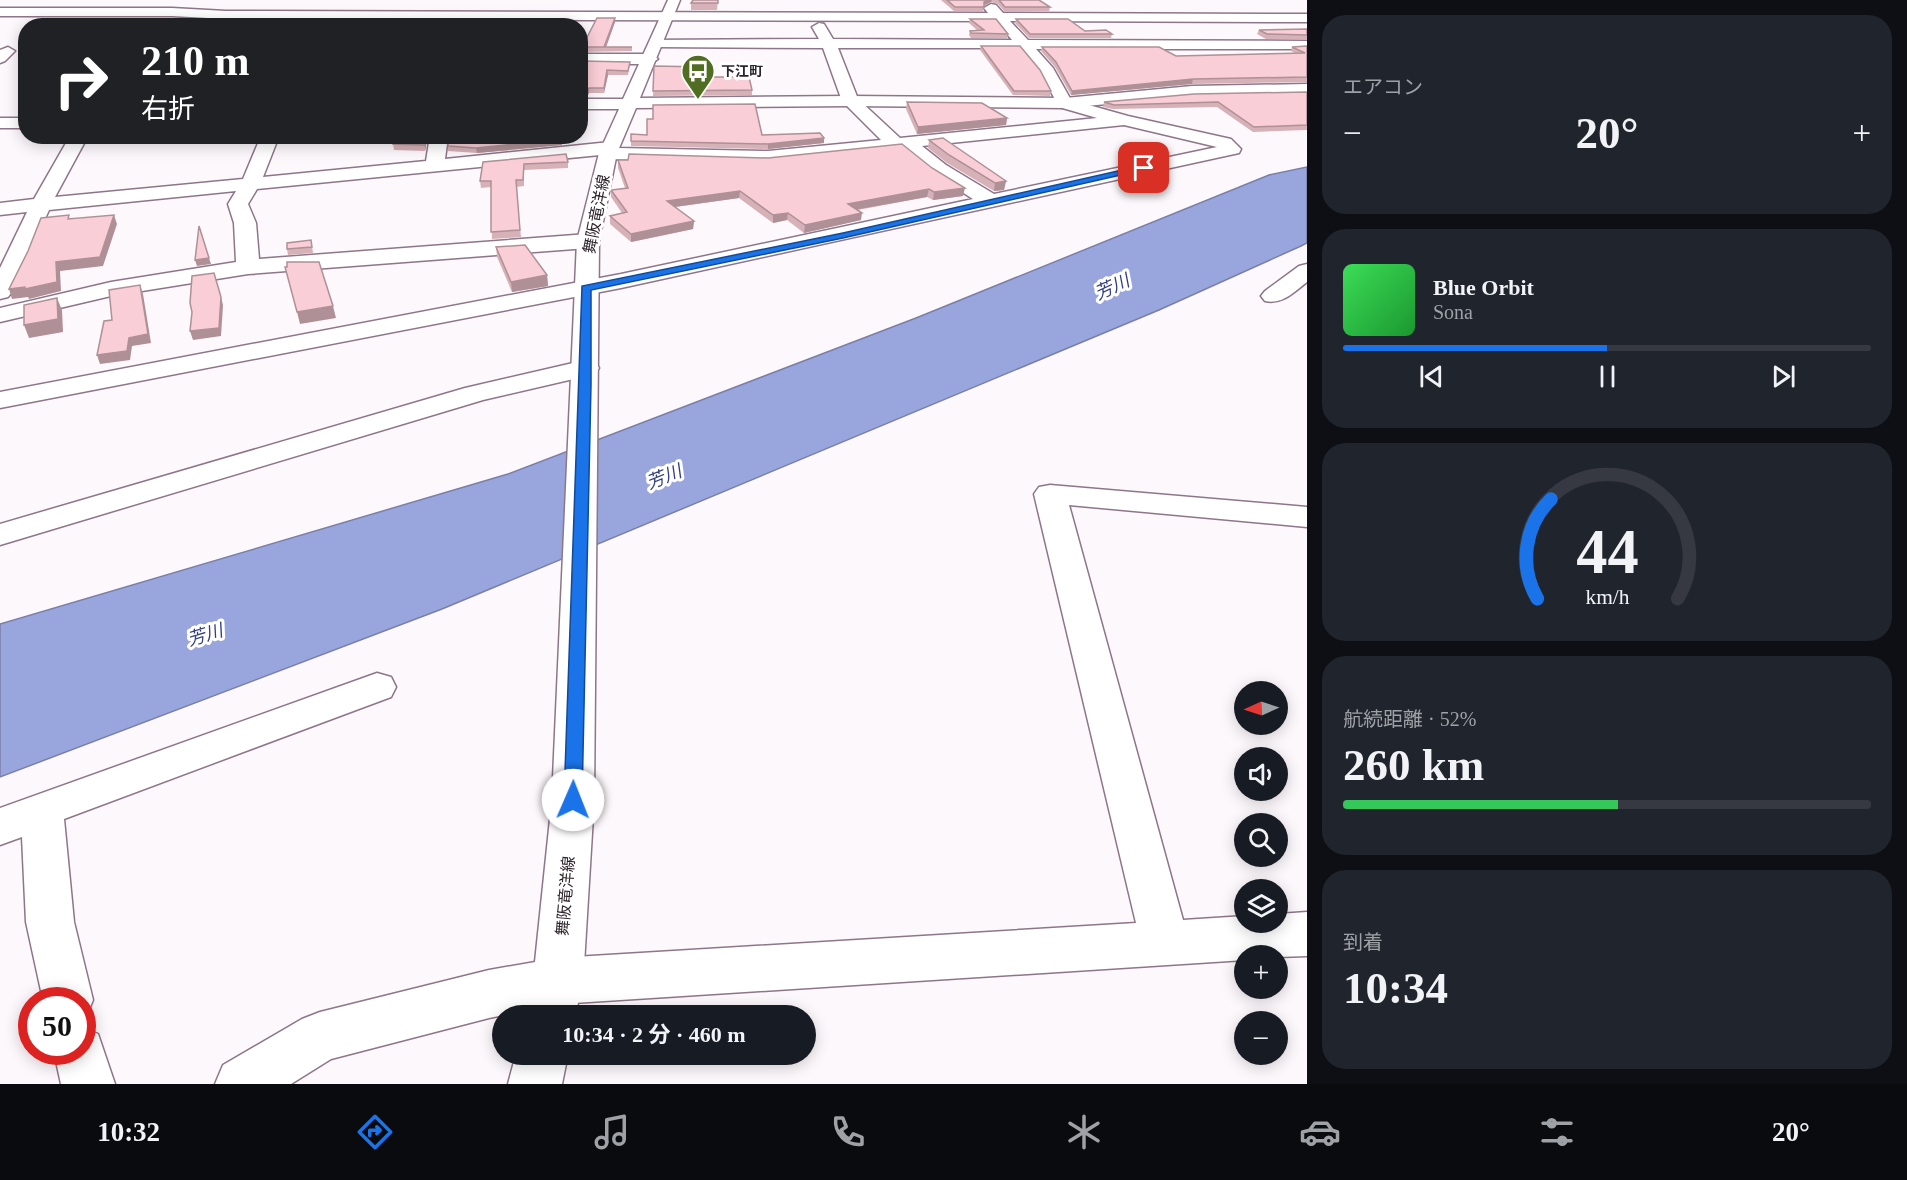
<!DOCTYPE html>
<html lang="ja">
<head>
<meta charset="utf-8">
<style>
  :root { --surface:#171b24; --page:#20242c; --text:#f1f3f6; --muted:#9ea1a6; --line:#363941; --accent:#1a73e8 }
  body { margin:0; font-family:"Times New Roman","Noto Sans JP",serif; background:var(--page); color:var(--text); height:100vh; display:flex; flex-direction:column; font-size:22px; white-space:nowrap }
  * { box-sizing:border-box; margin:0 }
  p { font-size:20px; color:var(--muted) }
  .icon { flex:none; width:33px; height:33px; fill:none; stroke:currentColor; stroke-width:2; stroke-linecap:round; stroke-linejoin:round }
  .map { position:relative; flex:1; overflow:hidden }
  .side { display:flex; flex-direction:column; gap:15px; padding:15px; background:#0d0f14; width:600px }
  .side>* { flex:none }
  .top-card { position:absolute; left:18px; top:18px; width:570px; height:126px; border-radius:24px; box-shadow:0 3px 15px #0003; background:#202124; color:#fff; overflow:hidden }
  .needle { width:39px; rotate:267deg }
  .fabs { position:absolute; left:1234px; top:681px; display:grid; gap:12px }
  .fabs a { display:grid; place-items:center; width:54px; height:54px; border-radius:50%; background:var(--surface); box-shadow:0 3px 15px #0003; font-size:30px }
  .speed { position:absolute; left:18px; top:987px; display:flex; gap:12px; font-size:30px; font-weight:700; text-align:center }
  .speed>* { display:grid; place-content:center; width:78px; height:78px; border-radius:50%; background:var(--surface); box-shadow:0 3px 15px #0003; line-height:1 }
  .speed .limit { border:9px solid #d22; background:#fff; color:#111 }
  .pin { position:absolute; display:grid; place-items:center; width:51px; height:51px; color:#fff; margin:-26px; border-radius:12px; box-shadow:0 3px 9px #0006 }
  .me { position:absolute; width:66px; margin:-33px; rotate:1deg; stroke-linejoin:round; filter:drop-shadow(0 0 4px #0008) }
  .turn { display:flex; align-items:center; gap:21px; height:126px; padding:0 24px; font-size:27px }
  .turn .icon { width:78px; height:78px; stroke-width:2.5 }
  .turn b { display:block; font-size:42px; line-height:51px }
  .big { font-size:45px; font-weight:700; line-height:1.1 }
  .side .widget { flex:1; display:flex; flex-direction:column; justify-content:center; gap:9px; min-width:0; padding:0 21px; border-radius:24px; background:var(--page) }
  .side .dial { align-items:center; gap:0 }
  .dial svg { height:156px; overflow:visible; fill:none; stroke:var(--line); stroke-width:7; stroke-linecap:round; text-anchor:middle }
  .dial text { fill:var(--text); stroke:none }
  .song { display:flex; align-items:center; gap:18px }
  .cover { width:72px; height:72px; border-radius:9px; background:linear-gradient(135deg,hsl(130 70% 55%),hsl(130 70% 35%)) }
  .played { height:6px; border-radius:3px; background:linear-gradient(90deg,var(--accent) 50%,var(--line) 50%) }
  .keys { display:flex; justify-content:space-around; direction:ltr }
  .heat { display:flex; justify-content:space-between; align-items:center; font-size:33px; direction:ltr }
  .charge { height:9px; border-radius:4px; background:linear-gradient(90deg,#34c759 52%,var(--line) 0) }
  .trip { position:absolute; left:492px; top:1005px; width:324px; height:60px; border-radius:30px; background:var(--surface); box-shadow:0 3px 15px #0003; font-weight:700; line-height:60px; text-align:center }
  .menu { display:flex; height:96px; justify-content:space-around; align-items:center; background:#090b0e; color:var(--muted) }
  .menu .icon { width:42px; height:42px }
  .menu .active { color:var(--accent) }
  .menu b { font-size:27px; color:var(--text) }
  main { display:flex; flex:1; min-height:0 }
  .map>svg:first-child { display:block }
</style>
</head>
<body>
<main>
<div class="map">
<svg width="1307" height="1084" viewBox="0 0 1307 1084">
  <rect width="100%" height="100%" fill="#fdf8fb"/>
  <polygon fill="#99a6de" stroke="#797fa8" stroke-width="1.5" points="1307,167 1307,243 1301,246 1159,310 442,609 0,777 0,624 508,474 916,318 1269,175"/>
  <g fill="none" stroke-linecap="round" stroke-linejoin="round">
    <defs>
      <g id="street">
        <path d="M991,4L996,5L1003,13L1307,14V22L1010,21L1028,40L1307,41V49H1036L1053,68L1071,100L1128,116L1231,139L1241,149L1239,153L621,288L0,408V392L621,274L973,199L932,173L902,149L768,163L608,159L600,155L257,189L248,204L256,223L259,259L588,234L596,236L599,241L596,246L588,248L248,274L111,296L0,322V308L111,282L236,262L234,223L228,204L236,191L49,210L12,292L8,297L0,299V268L27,212L0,215V203L34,199L70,136H88L55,197L243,179L261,136H279L263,177L426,161L430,136H448L445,159L610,142L616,144L619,148L768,151L881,140L842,101L823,48L656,47L649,43L651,40L819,39L812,27L819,23L824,24L833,39L1012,40L996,21L226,19L172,16H0V8H172L226,11L988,13L984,8ZM838,48H1020L1041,73L1059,107L1097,118L900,138L858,99ZM1124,125L1217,147L994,194L946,165L922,146Z"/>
        <polygon points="8,47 15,51 5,61 0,63 0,50"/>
        <polygon points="580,54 650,54 658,59 650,64 580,64"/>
        <path d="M1307,264V282C1294,292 1282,305 1265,301L1261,296L1265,291L1299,266Z"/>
        <polygon points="586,360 595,362 599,368 595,374 483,400 0,545 0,524 465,388"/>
        <polygon points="1050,485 1307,507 1307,527 1069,505 1183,920 1245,916 1245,922 1278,922 1278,914 1307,912 1307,956 1278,957 1278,956 1245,956 1245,960 558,1004 489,1018 331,1059 291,1084 215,1084 223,1065 302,1019 320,1012 489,970 558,958 1136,923 1034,494 1039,487"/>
        <polygon points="377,673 391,677 396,687 391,697 64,819 74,922 93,1000 86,1017 82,1018 82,1000 43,1000 26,922 22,837 0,845 0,808"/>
        <polygon points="82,1027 98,1034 115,1084 61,1084 54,1052 82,1052"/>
      </g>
      <g id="secondary">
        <polygon points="668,0 680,0 640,98 850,96 1065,98 1192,86 1307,84 1307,94 1192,96 1065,108 850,106 636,108 617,153 599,241 594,800 583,981 575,1016 525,1016 533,981 552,800 577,241 599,153 619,109 580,109 580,99 623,99"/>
        <rect x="0" y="118" width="26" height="10"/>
        <polygon points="516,1054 568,1054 562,1084 508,1084"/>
      </g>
    </defs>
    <use href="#street" stroke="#8d7688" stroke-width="3"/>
    <use href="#secondary" stroke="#8d7688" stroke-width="3"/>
    <use href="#street" fill="#fff" fill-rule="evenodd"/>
    <use href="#secondary" fill="#fff" fill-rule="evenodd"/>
  </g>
  <g fill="#d6b1b8">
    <polygon points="718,0 717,10 691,10 691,3"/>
    <polygon points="941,0 1039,0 1050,7 1049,11 1004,11 998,4 991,2 984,6 983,11 954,11"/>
    <polygon points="615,18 615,22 606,47 632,47 632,51 582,52 582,47"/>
    <polygon points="970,19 1008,34 1007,38 971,38 969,35 970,31 978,31 969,23"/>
    <polygon points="1016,19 1085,31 1112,34 1111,38 1029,38 1015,23"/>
    <polygon points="1307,29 1307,39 1266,39 1257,34 1259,30"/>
    <polygon points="981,46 1051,91 1050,96 1013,95 980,50"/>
    <polygon points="1307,46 1307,82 1192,84 1071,95 1055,67 1041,51 1042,47 1176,56 1295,53 1291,51 1292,47"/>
    <polygon points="580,61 630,62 628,75 608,75 604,93 589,93 587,97 580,97"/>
    <polygon points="654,66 706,77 752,90 752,95 653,96"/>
    <polygon points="1307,92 1307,130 1253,132 1217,107 1113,109 1103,107 1104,102"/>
    <polygon points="907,102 1007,118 1006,125 917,134 906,109"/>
    <polygon points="762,135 824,138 824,143 768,149 631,146 631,141"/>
    <polygon points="398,136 428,136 425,151 394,150 393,144"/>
    <polygon points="929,140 1006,181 1004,190 994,191 947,163 928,148"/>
    <polygon points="562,145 477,153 448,151 448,146"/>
    <polygon points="768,158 963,196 933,200 927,197 858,210 861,220 804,233 787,220 773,223 739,198 675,207 694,221 693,229 631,242 610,224 610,216 622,213 611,197 611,190 625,188 618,168 618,160"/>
    <polygon points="483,162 568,162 568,168 524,170 524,186 516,187 521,237 492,239 491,187 481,188 480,181"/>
    <polygon points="311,240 313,253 288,255 287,249"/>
    <polygon points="496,247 547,275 548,286 512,292 497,257"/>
  </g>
  <g fill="#ae9096">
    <polygon points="988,0 992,0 991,2 983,6 984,2"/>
    <polygon points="615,18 615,22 606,47 605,47"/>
    <polygon points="607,70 608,75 604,93 604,88"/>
    <polygon points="1193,79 1192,84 1071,95 1072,91"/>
    <polygon points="589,88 589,93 587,97 580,97 580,93"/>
    <polygon points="1007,118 1006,125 917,134 918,127"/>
    <polygon points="426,136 428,136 425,151 425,145"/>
    <polygon points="824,138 824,143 768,149 768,144"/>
    <polygon points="562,139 562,145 477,153 476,148"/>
    <polygon points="1006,181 1004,190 994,191 995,183"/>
    <polygon points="965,188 963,196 933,200 934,192"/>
    <polygon points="929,189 927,197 848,211 848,204"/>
    <polygon points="740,191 739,198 667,208 667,201"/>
    <polygon points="788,213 787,220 773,223 773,215"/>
    <polygon points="862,213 861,220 804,233 805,225"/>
    <polygon points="114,215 117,224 103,266 60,271 61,291 29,299 28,297 12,299 9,289"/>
    <polygon points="694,221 693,229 631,242 631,234"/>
    <polygon points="209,258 211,264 197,266 195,260"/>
    <polygon points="547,275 548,286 512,292 511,282"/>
    <polygon points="140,285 143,294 151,343 132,346 130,360 100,364 97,355"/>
    <polygon points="221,297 223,305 221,336 193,340 190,331"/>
    <polygon points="57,298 62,310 63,332 29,338 24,325"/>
    <polygon points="333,306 336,318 300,324 297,312"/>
  </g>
  <g fill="#f9ced6" stroke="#ae9096" stroke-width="1.5">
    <polygon points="693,0 718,0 718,3 691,3"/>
    <polygon points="947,0 988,0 984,2 984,7 955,7"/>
    <polygon points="999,0 1039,0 1050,7 1005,7"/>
    <polygon points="597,18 615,18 604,47 632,47 582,47"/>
    <polygon points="970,19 996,19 1008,34 971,33 970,31 984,30"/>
    <polygon points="1016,19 1068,19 1085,31 1106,30 1112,34 1030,34"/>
    <polygon points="1307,29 1307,35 1267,34 1259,30"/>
    <polygon points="981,46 1020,46 1040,70 1051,91 1014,91"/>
    <polygon points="1307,46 1307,77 1193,79 1072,91 1056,62 1042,47 1159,47 1176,56 1305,53 1292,47"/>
    <polygon points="580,61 630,62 628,71 607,70 604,88 589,88 587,92 580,93"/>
    <polygon points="654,66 705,67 706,77 749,77 752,90 653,91"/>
    <polygon points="1307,92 1307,125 1254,127 1218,102 1114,105 1104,102 1194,94"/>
    <polygon points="907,102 982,103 1007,118 918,127"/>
    <polygon points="755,104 762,135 820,133 824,138 768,144 631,141 631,134 647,135 647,119 653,119 653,105"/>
    <polygon points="398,136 426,136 425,145 393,144"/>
    <polygon points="449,136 561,136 562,139 476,148 448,146"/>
    <polygon points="943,138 1006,181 995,183 949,155 929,140"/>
    <polygon points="902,144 932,168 965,188 934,192 929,189 848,204 862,213 805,225 788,213 773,215 740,191 667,201 694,221 631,234 610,216 627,212 611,190 628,188 618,160 628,160 629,154 768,158"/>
    <polygon points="566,154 568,162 524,164 523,180 516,180 520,230 491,232 491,181 480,181 483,162"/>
    <polygon points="69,215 68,219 114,215 100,257 56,262 57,282 25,289 25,287 9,289 28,251 41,218"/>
    <polygon points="199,226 209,258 195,260"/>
    <polygon points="311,240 312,247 287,249 287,243"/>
    <polygon points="525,245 547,275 511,282 496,247"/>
    <polygon points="287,262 319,262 333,306 297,312 285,267 287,267"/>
    <polygon points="214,273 221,297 219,328 190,331 192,312 190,303 192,276"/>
    <polygon points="140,285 148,334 129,338 127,351 97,355 104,321 112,320 109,290"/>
    <polygon points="57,298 58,319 24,325 24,305"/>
  </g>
  <polygon fill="#1a73e8" stroke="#114b97" stroke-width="1.5" points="1144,165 1148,168 1147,169 843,238 591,290 591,385 582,800 579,805 573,807 566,805 564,800 582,286 843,233"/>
  <defs>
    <symbol id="bus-pin" viewBox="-11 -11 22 30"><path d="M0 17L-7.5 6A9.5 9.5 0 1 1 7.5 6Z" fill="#516d22" stroke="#fff"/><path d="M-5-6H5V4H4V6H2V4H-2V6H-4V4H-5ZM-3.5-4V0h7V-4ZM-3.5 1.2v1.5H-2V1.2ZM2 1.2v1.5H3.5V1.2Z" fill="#fff"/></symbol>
  </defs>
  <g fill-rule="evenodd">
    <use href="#bus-pin" x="679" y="52" width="38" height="52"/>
  </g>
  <g text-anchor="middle" stroke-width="6" stroke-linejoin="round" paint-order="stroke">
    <g font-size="14" font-weight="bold" fill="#2d242b" stroke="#fff" text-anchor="start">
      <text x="721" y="76">下江町</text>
    </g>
    <g font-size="16" fill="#2d242b" stroke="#fff">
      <text transform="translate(596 214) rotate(-79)" y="6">舞阪竜洋線</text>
      <text transform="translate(565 896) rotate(-85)" y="6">舞阪竜洋線</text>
    </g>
    <g font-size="18" font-style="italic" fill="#343f82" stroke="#fff">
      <text transform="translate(1112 287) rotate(-25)" y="6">芳川</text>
      <text transform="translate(664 477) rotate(-22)" y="6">芳川</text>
      <text transform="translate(205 635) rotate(-17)" y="6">芳川</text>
    </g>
  </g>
</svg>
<div class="fabs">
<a><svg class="needle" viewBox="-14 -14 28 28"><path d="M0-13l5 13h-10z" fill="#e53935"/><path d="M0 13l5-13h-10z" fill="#9ea1a6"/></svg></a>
<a><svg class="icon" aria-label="sound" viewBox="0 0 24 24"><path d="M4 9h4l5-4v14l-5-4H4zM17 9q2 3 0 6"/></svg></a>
<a><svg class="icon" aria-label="search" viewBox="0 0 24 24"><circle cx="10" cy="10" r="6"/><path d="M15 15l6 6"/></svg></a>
<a><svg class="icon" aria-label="layers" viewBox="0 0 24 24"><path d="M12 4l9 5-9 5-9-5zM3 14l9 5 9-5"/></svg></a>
<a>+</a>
<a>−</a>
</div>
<div class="speed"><div class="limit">50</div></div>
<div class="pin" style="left:1144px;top:168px;background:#d93025"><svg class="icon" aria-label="arrive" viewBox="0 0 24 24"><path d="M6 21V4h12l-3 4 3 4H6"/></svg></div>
<svg class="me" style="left:573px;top:800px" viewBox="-20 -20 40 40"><circle r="19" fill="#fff"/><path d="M0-13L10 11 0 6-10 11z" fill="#1a73e8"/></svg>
<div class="trip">10:34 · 2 分 · 460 m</div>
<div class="top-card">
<div class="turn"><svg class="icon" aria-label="right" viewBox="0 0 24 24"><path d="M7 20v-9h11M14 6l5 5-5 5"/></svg><div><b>210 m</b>右折</div></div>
</div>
</div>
<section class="side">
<div class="widget"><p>エアコン</p>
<div class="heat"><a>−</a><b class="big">20°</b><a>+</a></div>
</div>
<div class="widget">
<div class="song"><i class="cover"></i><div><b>Blue Orbit</b><p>Sona</p></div></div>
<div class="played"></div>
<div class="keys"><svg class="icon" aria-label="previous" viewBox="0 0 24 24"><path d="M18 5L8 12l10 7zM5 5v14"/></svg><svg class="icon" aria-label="pause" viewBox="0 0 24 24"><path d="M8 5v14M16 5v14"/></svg><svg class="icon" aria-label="next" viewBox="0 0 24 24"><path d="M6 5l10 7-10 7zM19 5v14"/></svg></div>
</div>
<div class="widget dial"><svg viewBox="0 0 100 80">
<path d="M14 69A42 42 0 1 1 86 69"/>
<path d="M14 69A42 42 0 0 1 21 18" stroke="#1a73e8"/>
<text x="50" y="56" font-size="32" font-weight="700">44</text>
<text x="50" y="72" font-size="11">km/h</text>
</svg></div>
<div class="widget"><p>航続距離 · 52%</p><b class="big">260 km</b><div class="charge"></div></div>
<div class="widget"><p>到着</p><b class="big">10:34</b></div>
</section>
</main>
<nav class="menu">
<b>10:32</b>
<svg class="icon active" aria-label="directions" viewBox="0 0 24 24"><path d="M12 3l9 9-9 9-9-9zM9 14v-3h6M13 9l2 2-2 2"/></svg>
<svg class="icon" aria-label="music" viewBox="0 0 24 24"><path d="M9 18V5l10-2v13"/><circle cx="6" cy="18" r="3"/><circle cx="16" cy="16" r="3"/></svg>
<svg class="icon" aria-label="phone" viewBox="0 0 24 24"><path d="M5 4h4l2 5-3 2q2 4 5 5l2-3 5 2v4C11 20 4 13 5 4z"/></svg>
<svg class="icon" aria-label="climate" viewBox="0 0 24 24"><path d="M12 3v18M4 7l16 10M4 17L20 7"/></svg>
<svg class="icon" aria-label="car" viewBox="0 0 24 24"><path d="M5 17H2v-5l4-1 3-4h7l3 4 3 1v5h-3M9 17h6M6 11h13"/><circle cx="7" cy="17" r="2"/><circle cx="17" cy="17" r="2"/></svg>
<svg class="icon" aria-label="filters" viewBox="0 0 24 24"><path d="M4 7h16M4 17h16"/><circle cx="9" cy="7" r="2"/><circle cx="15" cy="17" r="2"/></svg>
<b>20°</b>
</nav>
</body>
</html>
